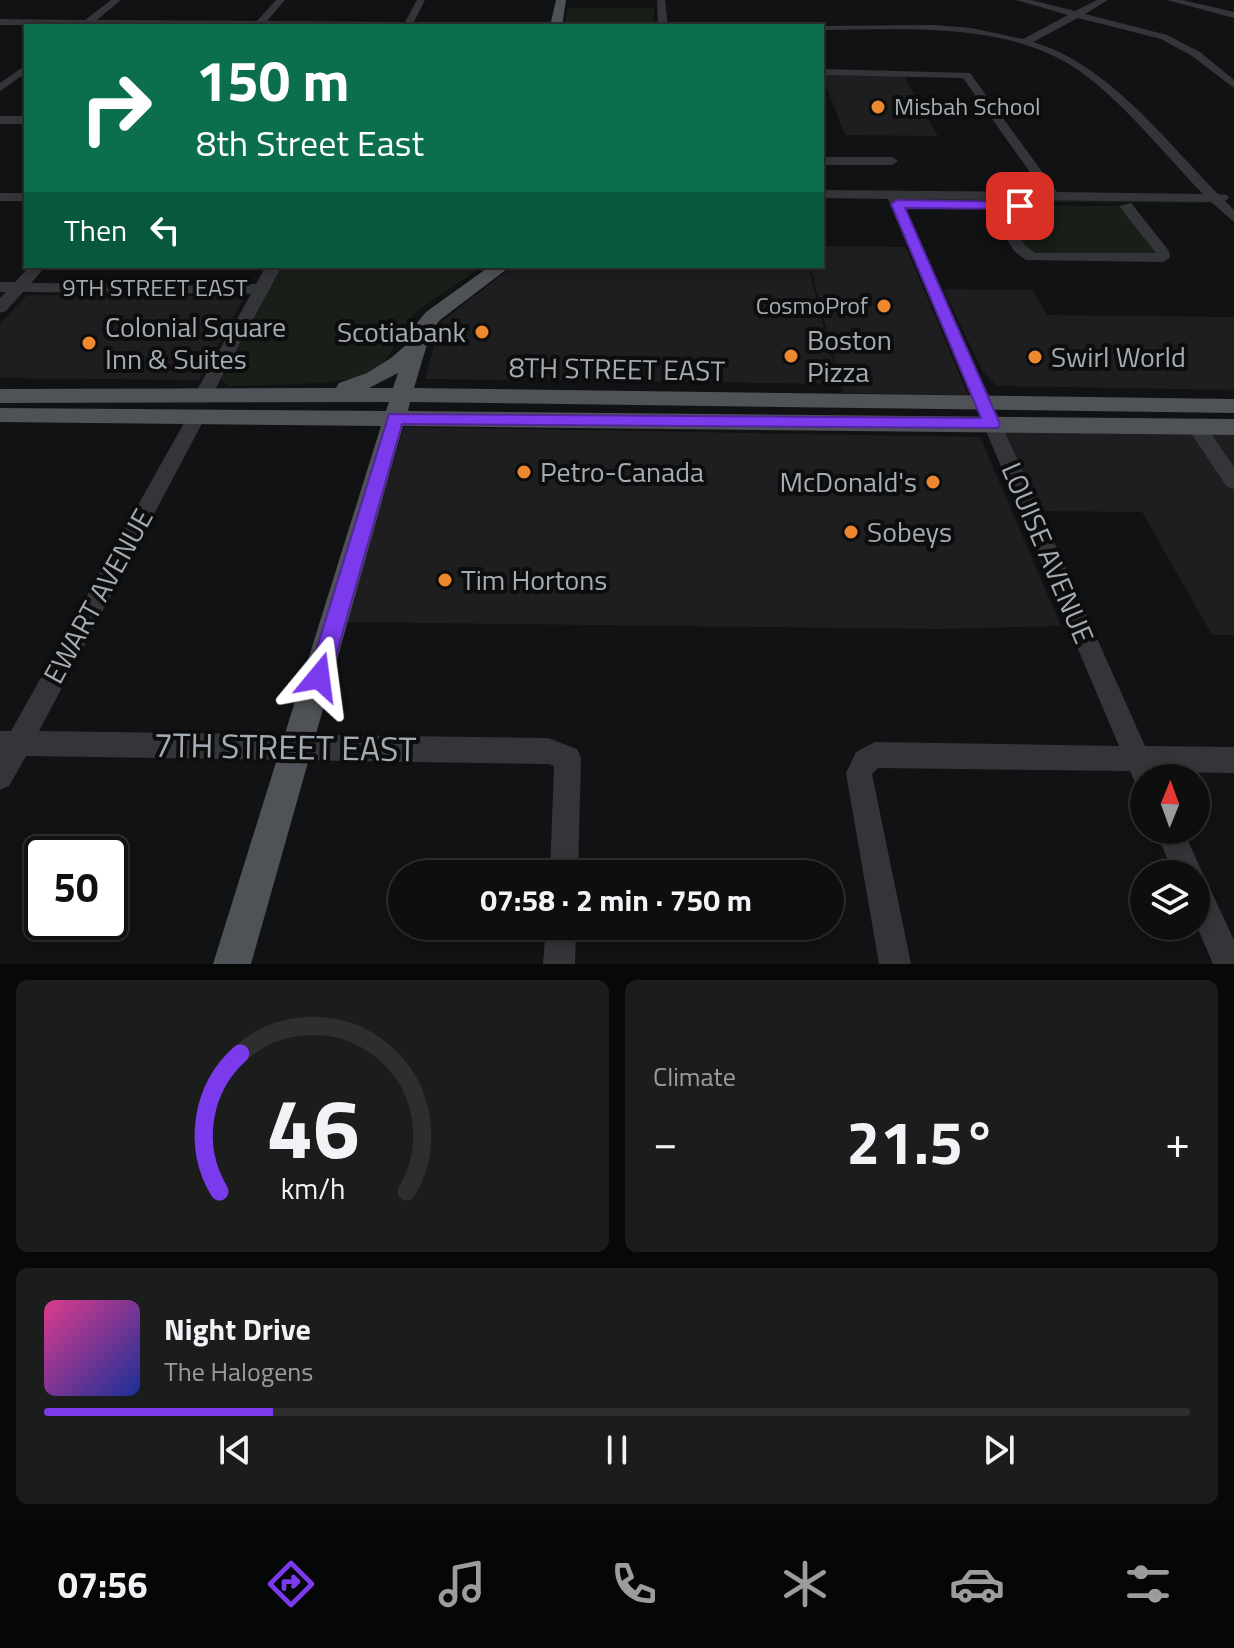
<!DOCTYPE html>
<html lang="en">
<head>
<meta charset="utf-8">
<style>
  :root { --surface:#0d0e0e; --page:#1b1c1c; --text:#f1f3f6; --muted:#9a9c9e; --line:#2d2e2e; --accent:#7c3aed }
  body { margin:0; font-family:"Titillium Web",sans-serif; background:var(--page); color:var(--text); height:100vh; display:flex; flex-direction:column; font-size:30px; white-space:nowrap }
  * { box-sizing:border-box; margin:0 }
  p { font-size:26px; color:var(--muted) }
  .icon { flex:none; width:44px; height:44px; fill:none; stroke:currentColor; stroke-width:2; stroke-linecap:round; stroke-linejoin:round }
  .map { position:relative; height:964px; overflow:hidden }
  .drawer { display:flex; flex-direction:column; gap:16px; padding:16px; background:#070808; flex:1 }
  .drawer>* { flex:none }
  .hud { position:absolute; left:24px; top:24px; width:800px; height:244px; border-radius:0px; box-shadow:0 4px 12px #0003,0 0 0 2px var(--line); background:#0b6e4f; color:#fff; overflow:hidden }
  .needle { width:52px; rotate:1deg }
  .tools { position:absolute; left:1130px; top:764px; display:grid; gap:16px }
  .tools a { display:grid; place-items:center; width:80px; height:80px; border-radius:50%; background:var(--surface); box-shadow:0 4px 12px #0003,0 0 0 2px var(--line); font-size:40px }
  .speed { position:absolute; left:24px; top:836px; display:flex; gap:16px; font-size:40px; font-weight:700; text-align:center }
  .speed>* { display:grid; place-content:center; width:104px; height:104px; border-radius:50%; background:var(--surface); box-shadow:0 4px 12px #0003,0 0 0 2px var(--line); line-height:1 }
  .speed .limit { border:4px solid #111; border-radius:12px; background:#fff; color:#111 }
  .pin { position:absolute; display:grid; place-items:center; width:68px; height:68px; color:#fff; margin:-34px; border-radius:16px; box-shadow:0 4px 12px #0006 }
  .me { position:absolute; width:88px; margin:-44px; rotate:16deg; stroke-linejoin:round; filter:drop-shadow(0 0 6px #0008) }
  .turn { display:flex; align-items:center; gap:28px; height:168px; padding:0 40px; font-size:36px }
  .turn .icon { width:104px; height:104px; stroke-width:2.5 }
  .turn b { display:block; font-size:56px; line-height:68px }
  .then { display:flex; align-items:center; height:76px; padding:0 40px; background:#0003; gap:16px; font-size:30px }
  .big { font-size:60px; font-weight:700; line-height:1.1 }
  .drawer .widget { flex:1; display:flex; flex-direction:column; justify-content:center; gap:12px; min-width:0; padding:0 28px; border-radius:12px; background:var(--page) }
  .drawer .dial { align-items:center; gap:0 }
  .dial svg { height:208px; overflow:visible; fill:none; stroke:var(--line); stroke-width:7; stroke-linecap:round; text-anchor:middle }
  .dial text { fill:var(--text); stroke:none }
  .song { display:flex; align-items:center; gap:24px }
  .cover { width:96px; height:96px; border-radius:12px; background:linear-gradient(135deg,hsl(330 70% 55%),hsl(230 70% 35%)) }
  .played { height:8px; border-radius:4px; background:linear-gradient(90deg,var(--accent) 20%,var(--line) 20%) }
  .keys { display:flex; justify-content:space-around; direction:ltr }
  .heat { display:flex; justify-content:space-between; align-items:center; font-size:44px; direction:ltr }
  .drawer .tiles { flex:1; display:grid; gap:16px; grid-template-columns:1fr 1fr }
  .widget:last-child { grid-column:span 2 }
  .trip { position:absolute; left:388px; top:860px; width:456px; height:80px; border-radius:40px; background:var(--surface); box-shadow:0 4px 12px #0003,0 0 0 2px var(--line); font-weight:700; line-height:80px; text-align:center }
  .tabs { display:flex; height:128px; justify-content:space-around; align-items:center; background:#050606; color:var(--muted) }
  .tabs .icon { width:56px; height:56px }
  .tabs .current { color:var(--accent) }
  .tabs b { font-size:36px; color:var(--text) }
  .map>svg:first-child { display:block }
</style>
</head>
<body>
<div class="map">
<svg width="1234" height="964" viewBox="0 0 1234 964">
  <rect width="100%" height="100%" fill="#111213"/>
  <g fill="#1e1e20">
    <polygon points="822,75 904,76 938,136 845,135"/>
    <polygon points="822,246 906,247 968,395 843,393 810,266 822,266"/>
    <polygon points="513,266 808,266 839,384 425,379 441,322"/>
    <polygon points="943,289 1032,290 1047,315 1234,317 1234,390 997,386 983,372"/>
    <polygon points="27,295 245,296 199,380 0,378 0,324"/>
    <polygon points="992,424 1234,427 1234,635 1212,635 1142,512 1030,511"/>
    <polygon points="404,427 980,437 1061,626 940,629 346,622"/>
  </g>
  <g fill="#181e18">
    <polygon points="568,8 654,8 654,22 570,23 565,22"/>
    <polygon points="906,198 1206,201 1207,203 909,201"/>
    <polygon points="993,205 1126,206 1164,254 1031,257"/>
    <polygon points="282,266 484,266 417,311 395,339 393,349 380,368 354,378 324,383 229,386 221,380"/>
  </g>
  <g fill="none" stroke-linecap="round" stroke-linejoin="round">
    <g fill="#333538" fill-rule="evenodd">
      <polygon points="111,0 121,0 97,20 257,21 276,0 285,0 267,21 405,22 417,0 425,0 414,22 607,23 612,26 0,25 0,19 85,20"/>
      <polygon points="657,0 665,0 668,26 658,26"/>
      <path d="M1016,0H1031L1075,11L1097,0H1108L1085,14L1167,35L1200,52L1234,80V88L1192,56L1161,39L1078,18L1033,42C1108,64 1165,140 1218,194L1227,195L1229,198L1225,201L1234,210V222L1211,202L901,199L1145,746L1234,747V773L1157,772L1159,778H1144V790L1137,787L1130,771L878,768L872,774L911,964H879L846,773L856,752L875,742L1119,746L888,199L822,198V190L1044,192L963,78L822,75V69L970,73L1057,192L1203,194C1163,153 1120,97 1072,66C1000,21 903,30 822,30V26H818L934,25L971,28L1023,39L1068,15Z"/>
      <polygon points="1167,0 1182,0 1234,12 1234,18"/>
      <polygon points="26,65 26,73 0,91 0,83"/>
      <rect x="0" y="116" width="26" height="8"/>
      <polygon points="822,157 892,157 898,161 892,165 822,165"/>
      <rect x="0" y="193" width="26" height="8"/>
      <polygon points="993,201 998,202 1025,245 1035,253 1156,253 1119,206 1131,203 1169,251 1170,258 1163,262 1026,260 1014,251 986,205"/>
      <polygon points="30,266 46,266 31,283 256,284 266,266 282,266 211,397 202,403 193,397 251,294 23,292 6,311 0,313 0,298 6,292 0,292 0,282 15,282"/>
      <polygon points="197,410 206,416 39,731 548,738 577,749 581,758 578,874 550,874 554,766 548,764 26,756 9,786 0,790 0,731 11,731 188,416"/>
      <polygon points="1196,421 1203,422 1234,467 1234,489 1227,487 1187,427"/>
      <polygon points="1155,830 1183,830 1203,874 1202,878 1206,880 1234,940 1234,964 1213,964 1196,924 1196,874 1174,874"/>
      <polygon points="546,926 576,926 575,964 543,964"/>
    </g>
    <g fill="#4f5257" fill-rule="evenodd">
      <polygon points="556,0 566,0 562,26 550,26"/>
      <path d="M490,266H511L440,320L431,331L414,388L1234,399V413L410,402L408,411L1234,419V435L403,426L251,964H213L381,426L0,422V408L386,411L389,402L0,403V389L336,388L339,383L367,373L391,358L406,345L411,330L426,312ZM398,373L393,388H369Z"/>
    </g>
  </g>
  <polygon fill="#7c3aed" stroke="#51269a" stroke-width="2" points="897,200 1020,202 1026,206 1020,209 905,208 1000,424 998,428 402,424 330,677 327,684 319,687 311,684 308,677 389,414 981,418 891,204"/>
  <g fill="#ee882e" stroke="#0d0d0e" stroke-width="3">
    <circle cx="878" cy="107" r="8"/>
    <circle cx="884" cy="306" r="8"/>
    <circle cx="482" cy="332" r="8"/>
    <circle cx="89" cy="343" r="8"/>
    <circle cx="791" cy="356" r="8"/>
    <circle cx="1035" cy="357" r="8"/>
    <circle cx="524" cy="472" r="8"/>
    <circle cx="933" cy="482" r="8"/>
    <circle cx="851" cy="532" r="8"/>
    <circle cx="445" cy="580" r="8"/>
  </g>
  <g text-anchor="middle" stroke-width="8" stroke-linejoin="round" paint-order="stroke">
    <g font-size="24" fill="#a3abb3" stroke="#0d0d0e" text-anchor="start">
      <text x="894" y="115">Misbah School</text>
      <text x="868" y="314" text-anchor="end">CosmoProf</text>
    </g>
    <g font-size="24" fill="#a3abb3" stroke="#0d0d0e">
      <text x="155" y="296">9TH STREET EAST</text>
    </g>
    <g font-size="28" fill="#a3abb3" stroke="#0d0d0e" text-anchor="start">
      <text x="105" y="337">Colonial Square<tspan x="105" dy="32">Inn &amp; Suites</tspan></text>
      <text x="466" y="342" text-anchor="end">Scotiabank</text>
      <text x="807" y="350">Boston<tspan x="807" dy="32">Pizza</tspan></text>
      <text x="1051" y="367">Swirl World</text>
      <text x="540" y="482">Petro-Canada</text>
      <text x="917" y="492" text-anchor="end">McDonald's</text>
      <text x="867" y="542">Sobeys</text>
      <text x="461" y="590">Tim Hortons</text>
    </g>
    <g font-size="28" fill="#a3abb3" stroke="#0d0d0e">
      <text transform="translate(617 369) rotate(1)" y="10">8TH STREET EAST</text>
      <text transform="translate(1048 553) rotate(67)" y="10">LOUISE AVENUE</text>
      <text transform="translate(98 596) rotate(-61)" y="10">EWART AVENUE</text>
    </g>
    <g font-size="34" fill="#a3abb3" stroke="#0d0d0e">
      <text transform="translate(285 747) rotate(1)" y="12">7TH STREET EAST</text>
    </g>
  </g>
</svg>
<div class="tools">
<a><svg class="needle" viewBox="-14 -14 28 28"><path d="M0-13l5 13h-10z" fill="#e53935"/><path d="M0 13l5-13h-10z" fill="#9a9c9e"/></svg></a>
<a><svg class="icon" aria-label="layers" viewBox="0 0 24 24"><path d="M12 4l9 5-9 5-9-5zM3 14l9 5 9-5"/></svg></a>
</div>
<div class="speed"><div class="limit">50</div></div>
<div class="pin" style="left:1020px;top:206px;background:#d93025"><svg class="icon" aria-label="arrive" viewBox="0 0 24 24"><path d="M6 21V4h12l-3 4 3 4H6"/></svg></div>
<svg class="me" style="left:319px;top:677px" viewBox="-20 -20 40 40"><path d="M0-17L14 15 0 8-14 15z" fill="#7c3aed" stroke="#fff" stroke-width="4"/></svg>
<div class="trip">07:58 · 2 min · 750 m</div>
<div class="hud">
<div class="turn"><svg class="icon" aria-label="right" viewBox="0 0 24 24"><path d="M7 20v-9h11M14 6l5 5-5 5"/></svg><div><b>150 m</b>8th Street East</div></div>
<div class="then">Then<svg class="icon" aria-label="left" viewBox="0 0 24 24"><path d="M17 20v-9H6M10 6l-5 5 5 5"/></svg></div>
</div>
</div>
<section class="drawer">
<div class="tiles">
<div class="widget dial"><svg viewBox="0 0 100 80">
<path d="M14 69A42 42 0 1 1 86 69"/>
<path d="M14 69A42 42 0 0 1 22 16" stroke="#7c3aed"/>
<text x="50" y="56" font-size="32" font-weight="700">46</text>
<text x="50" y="72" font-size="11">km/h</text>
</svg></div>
<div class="widget"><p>Climate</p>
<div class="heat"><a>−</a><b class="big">21.5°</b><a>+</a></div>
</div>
<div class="widget">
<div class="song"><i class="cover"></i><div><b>Night Drive</b><p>The Halogens</p></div></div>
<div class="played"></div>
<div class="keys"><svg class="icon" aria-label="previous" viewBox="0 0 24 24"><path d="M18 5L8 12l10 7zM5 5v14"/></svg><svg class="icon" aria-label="pause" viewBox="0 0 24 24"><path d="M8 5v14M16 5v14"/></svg><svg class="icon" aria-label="next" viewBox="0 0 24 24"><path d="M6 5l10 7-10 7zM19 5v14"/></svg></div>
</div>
</div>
</section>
<nav class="tabs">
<b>07:56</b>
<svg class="icon current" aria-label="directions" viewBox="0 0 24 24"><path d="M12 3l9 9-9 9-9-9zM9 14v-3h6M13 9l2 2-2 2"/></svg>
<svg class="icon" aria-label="music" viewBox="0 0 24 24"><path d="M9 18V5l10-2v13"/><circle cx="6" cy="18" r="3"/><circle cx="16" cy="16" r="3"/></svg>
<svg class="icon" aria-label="phone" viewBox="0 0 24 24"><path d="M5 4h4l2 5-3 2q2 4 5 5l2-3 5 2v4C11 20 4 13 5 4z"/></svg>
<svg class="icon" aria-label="climate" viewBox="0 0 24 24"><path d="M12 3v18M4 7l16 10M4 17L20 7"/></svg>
<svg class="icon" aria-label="car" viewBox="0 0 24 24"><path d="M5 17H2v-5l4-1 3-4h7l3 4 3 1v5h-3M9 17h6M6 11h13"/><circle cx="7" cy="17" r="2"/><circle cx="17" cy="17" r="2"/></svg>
<svg class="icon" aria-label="filters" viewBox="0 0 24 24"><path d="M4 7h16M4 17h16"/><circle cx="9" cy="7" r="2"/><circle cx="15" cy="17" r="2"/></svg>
</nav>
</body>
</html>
